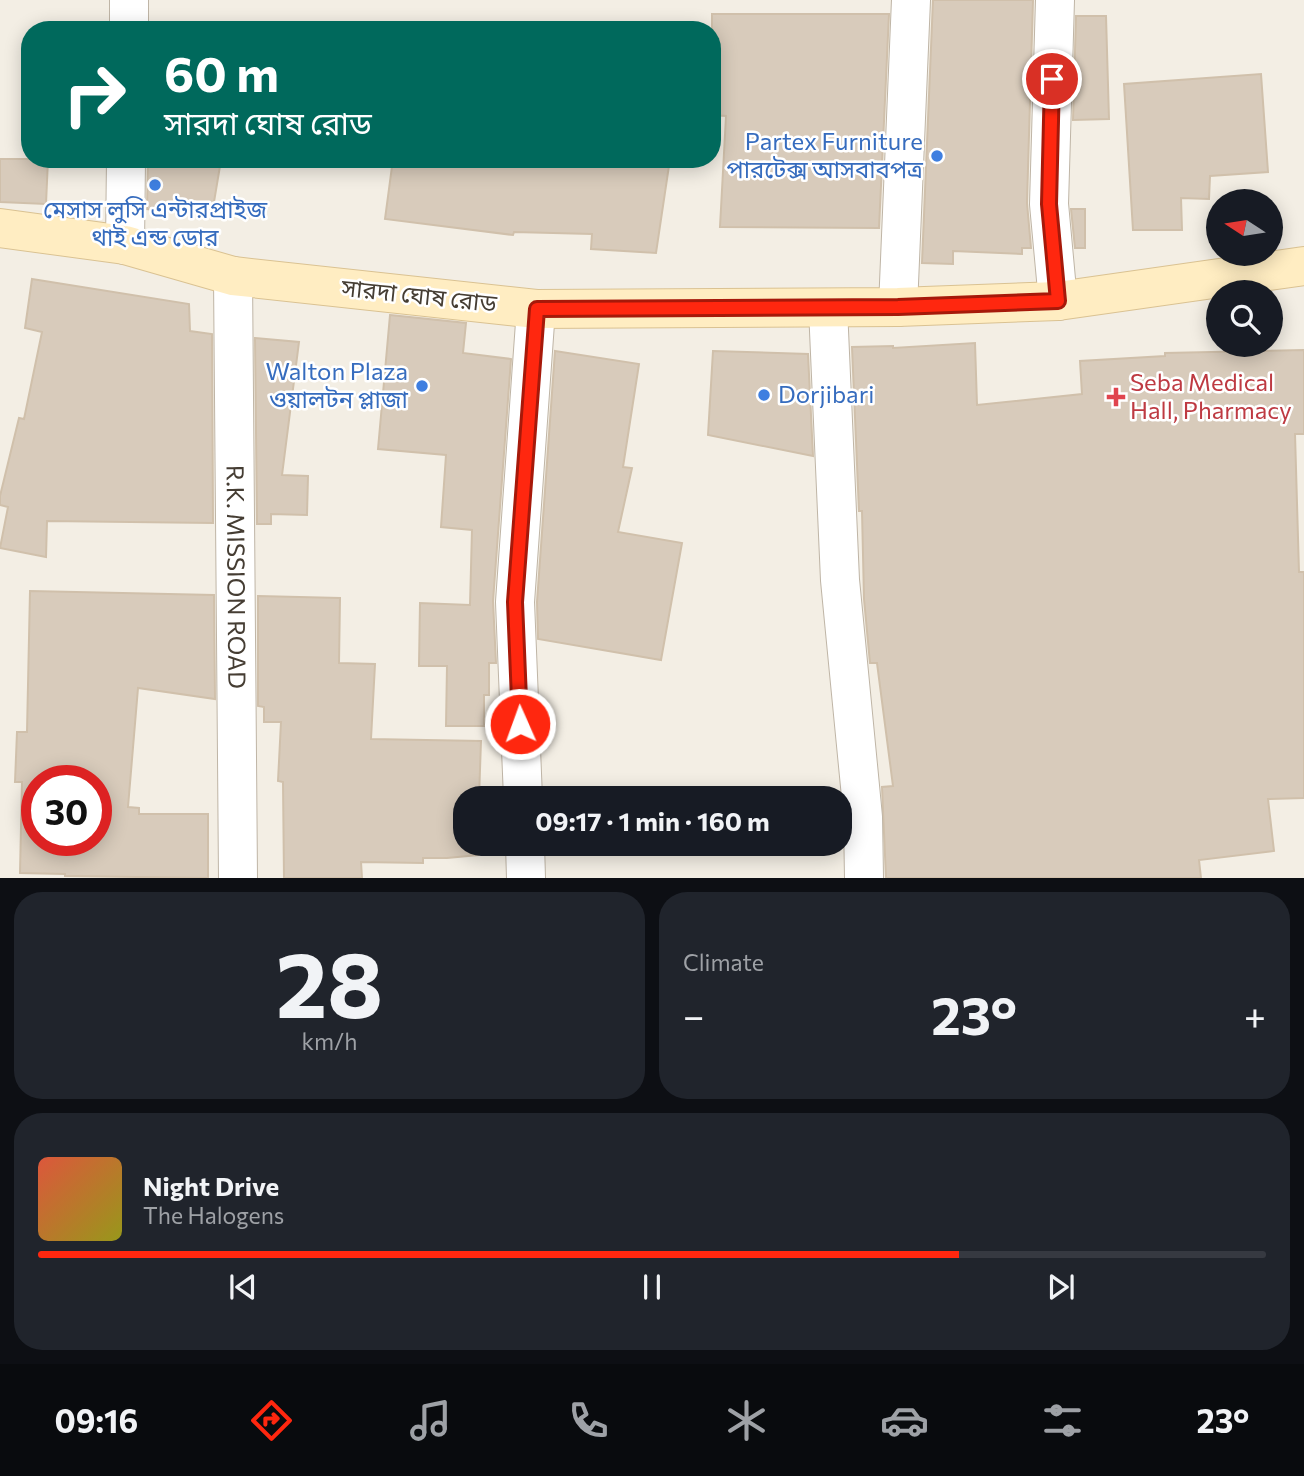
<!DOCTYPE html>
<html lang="en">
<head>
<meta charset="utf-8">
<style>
  :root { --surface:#171b24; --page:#20242c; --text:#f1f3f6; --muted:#9ea1a6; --line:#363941; --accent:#ff270f }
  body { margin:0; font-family:Commissioner,"Noto Sans Bengali",sans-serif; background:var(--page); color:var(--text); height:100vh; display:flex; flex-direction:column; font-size:26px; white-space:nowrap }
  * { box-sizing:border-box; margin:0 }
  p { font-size:23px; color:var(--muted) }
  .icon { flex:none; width:38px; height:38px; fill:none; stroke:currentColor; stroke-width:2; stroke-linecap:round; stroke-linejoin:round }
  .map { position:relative; height:878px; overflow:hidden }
  .panel { display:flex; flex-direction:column; gap:14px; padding:14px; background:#0d0f14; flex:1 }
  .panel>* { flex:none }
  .hud { position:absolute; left:21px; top:21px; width:700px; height:147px; border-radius:28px; box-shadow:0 4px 18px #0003; background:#00695c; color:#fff; overflow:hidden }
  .needle { width:46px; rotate:282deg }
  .fabs { position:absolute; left:1206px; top:189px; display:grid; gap:14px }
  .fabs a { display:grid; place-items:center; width:77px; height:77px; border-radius:50%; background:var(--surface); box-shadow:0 4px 18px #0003; font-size:35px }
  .speed { position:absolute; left:21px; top:765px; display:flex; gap:14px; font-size:35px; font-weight:700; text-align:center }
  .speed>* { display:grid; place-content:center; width:91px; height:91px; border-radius:50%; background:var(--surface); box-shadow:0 4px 18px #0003; line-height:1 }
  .speed .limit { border:10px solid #d22; background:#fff; color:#111 }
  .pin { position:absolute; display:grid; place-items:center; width:60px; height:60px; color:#fff; margin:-30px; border:4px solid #fff; border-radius:50%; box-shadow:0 2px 7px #0007 }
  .me { position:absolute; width:77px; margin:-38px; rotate:358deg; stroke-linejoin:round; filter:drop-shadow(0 0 5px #0008) }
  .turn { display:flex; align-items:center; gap:24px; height:147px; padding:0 28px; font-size:32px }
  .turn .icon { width:91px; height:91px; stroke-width:2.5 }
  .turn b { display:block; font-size:49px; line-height:60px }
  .big { font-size:52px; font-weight:700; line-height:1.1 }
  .panel .widget { flex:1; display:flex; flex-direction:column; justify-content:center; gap:10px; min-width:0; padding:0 24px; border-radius:28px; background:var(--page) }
  .panel .dial { align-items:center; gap:0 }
  .dial b { font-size:91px; line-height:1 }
  .song { display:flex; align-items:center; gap:21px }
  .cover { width:84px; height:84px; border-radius:10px; background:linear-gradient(135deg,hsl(10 70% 55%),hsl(60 70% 35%)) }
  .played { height:7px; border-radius:4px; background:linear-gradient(90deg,var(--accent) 75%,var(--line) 75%) }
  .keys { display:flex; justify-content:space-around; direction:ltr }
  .heat { display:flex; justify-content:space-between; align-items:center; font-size:38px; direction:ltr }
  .panel .tiles { flex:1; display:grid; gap:14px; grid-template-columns:1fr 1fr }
  .widget:last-child { grid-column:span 2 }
  .trip { position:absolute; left:453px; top:786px; width:399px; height:70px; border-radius:28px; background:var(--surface); box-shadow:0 4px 18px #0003; font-weight:700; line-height:70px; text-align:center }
  .tabs { display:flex; height:112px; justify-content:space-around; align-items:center; background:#090b0e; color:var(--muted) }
  .tabs .icon { width:49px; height:49px }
  .tabs .on { color:var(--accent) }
  .tabs b { font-size:32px; color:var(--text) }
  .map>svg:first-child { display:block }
</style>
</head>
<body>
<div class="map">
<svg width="1304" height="878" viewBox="0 0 1304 878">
  <rect width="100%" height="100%" fill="#f3eee4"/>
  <g fill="#d8cbbb" stroke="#d0c0ab" stroke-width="2" fill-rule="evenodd">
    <polygon points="933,0 1033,0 1027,203 1031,248 1022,248 1022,254 953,251 953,264 922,263"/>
    <polygon points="712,14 889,14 879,228 720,227 726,116 712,115"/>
    <polygon points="1076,16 1106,16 1109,119 1073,120"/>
    <polygon points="1261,74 1268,172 1210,176 1209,199 1181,198 1182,230 1133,230 1124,84"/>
    <polygon points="0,159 48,159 46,204 0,202"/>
    <polygon points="148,159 186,159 220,166 212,214 172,209 172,212 147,209"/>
    <polygon points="393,159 670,159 656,253 591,249 592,234 514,232 513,235 385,219"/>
    <polygon points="1071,209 1085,209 1085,248 1075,248"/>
    <polygon points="32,279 189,304 190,331 212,334 213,523 47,521 46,557 0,548 8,507 0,505 0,496 19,418 24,419 42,332 25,328"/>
    <polygon points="390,315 466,323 463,353 511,359 493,601 496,663 489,663 489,695 484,695 484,726 446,726 447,666 419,666 420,603 470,605 472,530 441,527 446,455 378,449"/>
    <polygon points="255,338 299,342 282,475 308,476 307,515 271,514 271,524 257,524"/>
    <polygon points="975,343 977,405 1082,394 1080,361 1165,356 1165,353 1304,350 1304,434 1295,434 1299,572 1304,572 1304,798 1268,799 1274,851 1199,860 1201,878 886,878 882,787 893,786 877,663 870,663 864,599 862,511 859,511 852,347 893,346 893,348"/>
    <polygon points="555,351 639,364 623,467 632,468 618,532 682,543 661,660 538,639 537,602"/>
    <polygon points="713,351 808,354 813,456 708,435"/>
    <path d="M30,591L214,595L215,699L138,688L128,807L139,808V814H208V878L65,876V874L20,873L22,782H15L17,732H27ZM37,780H96V840H37Z"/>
    <polygon points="258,596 340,598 339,663 375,664 371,739 481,741 479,798 466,798 466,844 478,844 478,855 447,858 423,858 423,863 361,862 362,878 284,878 283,782 278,781 281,722 264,722 264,707 258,706"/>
  </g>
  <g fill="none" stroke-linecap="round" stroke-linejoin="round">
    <defs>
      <g id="minor">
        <polyline points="1055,0 1049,204 1058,301"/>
        <polyline points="129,30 129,0"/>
        <polyline points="125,245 126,159"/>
        <path id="s1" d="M233,276L238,878"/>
        <polyline points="898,307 911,0"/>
        <polyline points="828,308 840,580 863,817 864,878"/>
        <polyline points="523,798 515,602 536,309"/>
        <polyline points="525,844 526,878"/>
      </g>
      <polyline id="secondary" points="0,228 125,245 233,276 536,309 898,307 1058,301 1304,266"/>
    </defs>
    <use href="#minor" stroke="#bfb5a6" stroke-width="40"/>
    <use href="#secondary" stroke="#dac292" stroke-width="40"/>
    <use href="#minor" stroke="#fff" stroke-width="38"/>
    <use href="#secondary" stroke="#ffedc2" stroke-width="38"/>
  </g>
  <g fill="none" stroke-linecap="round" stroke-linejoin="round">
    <defs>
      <polyline id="route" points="520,724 515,602 537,309 898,307 1058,301 1049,204 1052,79"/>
    </defs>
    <use href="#route" stroke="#a6190a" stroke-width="18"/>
    <use href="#route" stroke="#ff270f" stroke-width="12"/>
  </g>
  <g fill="#3f7fe0" stroke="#fff" stroke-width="2.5">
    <circle cx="937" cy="156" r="7"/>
    <circle cx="155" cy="185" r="7"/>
    <circle cx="422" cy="386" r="7"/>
    <circle cx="764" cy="395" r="7"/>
  </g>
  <path fill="#e0444e" stroke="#fff" stroke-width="2.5" d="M1112.5 386.5h7v7h7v7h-7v7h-7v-7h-7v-7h7z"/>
  <g text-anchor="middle" stroke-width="5" stroke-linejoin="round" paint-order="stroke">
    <g font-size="24" fill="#366cbe" stroke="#fff" text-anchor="end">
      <text x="923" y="150">Partex Furniture<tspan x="923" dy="28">পারটেক্স আসবাবপত্র</tspan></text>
      <text x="155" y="218" text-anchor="middle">মেসাস লুসি এন্টারপ্রাইজ<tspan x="155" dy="28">থাই এন্ড ডোর</tspan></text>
      <text x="408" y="380">Walton Plaza<tspan x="408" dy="28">ওয়ালটন প্লাজা</tspan></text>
      <text x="778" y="403" text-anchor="start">Dorjibari</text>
    </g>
    <g font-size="24" fill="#453d33" stroke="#fff">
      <text transform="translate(419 296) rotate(6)" y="8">সারদা ঘোষ রোড</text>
      <text dy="8" stroke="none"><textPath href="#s1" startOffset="301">R.K. MISSION ROAD</textPath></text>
    </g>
    <g font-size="24" fill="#be3a42" stroke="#fff" text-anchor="start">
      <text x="1130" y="391">Seba Medical<tspan x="1130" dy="28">Hall, Pharmacy</tspan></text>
    </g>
  </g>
</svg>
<div class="fabs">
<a><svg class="needle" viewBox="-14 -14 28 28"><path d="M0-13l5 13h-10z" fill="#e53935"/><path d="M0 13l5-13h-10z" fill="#9ea1a6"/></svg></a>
<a><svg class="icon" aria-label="search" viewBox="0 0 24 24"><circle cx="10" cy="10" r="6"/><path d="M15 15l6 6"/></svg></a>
</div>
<div class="speed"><div class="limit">30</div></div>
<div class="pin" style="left:1052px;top:79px;background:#d93025"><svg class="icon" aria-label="arrive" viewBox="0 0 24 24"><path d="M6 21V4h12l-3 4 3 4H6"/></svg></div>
<svg class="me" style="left:520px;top:724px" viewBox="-20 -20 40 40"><circle r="17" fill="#ff270f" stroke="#fff" stroke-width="3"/><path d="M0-11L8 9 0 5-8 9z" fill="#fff"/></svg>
<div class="trip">09:17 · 1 min · 160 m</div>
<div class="hud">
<div class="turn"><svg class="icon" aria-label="right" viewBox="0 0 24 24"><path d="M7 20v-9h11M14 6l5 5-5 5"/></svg><div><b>60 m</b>সারদা ঘোষ রোড</div></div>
</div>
</div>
<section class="panel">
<div class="tiles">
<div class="widget dial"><b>28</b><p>km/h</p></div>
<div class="widget"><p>Climate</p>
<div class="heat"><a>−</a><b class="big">23°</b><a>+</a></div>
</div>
<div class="widget">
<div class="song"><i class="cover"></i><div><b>Night Drive</b><p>The Halogens</p></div></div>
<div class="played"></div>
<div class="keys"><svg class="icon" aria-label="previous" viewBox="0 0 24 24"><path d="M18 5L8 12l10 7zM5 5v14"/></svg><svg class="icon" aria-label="pause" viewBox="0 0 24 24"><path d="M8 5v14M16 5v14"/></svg><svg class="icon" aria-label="next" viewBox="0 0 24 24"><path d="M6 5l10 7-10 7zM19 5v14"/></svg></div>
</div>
</div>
</section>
<nav class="tabs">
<b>09:16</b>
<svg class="icon on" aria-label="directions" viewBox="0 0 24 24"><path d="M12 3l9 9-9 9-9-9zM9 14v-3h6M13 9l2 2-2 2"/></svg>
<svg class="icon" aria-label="music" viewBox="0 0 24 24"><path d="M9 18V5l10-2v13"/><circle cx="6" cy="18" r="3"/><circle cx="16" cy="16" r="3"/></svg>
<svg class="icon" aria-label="phone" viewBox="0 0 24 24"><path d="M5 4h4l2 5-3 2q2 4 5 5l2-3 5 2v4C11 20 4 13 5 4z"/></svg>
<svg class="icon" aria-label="climate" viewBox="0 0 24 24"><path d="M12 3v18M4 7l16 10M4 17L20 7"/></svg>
<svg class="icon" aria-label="car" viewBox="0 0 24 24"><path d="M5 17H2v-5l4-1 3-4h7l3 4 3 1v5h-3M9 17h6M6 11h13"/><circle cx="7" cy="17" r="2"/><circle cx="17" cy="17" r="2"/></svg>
<svg class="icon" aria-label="filters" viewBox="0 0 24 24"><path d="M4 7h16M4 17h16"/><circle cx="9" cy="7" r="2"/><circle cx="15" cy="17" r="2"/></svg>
<b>23°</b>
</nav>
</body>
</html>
